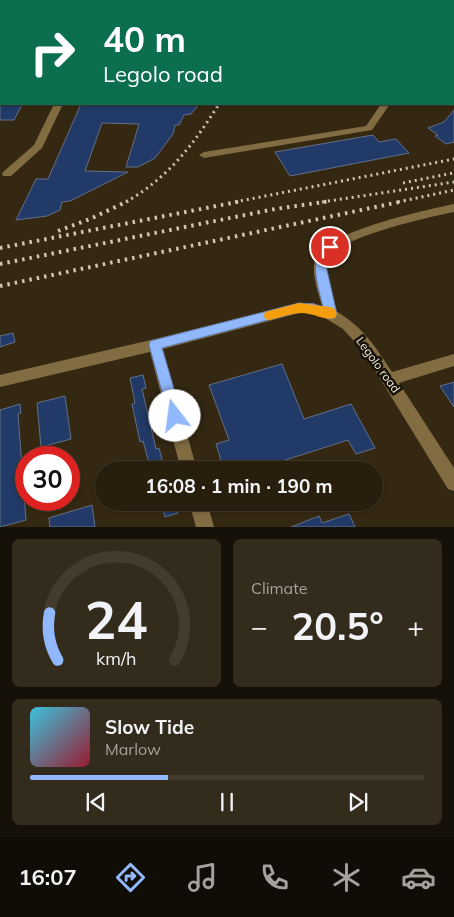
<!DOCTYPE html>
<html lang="en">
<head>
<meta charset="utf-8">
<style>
  :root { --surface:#271e0e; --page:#332b1c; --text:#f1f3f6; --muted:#a4a29e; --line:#433c2e; --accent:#91b8fd }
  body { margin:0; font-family:Mulish,sans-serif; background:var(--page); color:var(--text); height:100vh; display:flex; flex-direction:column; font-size:19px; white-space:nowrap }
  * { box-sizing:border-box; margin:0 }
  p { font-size:16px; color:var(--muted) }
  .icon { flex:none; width:28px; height:28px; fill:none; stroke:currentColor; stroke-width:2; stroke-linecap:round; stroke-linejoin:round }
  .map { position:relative; height:527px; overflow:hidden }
  .panel { display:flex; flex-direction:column; gap:12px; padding:12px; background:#151008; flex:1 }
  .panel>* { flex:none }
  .banner { position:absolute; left:0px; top:0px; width:455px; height:105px; box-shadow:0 1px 4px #0004,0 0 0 1px var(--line); background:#0b6e4f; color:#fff; overflow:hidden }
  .speed { position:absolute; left:15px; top:446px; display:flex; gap:10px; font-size:25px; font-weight:700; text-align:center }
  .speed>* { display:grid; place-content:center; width:65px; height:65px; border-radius:50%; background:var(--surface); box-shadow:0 1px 4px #0004,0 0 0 1px var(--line); line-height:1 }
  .speed .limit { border:8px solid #d22; background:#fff; color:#111 }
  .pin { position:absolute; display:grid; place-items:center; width:42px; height:42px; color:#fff; margin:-21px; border:2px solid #fff; border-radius:50%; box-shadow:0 1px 5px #0007 }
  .me { position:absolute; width:55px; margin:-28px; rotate:345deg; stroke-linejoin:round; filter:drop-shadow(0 0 4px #0008) }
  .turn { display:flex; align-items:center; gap:18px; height:105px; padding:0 20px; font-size:22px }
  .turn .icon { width:65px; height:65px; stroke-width:2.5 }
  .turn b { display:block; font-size:35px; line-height:42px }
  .big { font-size:38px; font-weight:700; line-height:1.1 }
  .panel .card { flex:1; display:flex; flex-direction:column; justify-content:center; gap:8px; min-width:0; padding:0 18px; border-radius:8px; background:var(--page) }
  .panel .dial { align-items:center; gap:0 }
  .dial svg { height:130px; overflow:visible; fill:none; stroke:var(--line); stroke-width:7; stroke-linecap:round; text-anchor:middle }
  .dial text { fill:var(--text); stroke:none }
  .song { display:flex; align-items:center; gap:15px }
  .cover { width:60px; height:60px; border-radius:8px; background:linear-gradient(135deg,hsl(190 70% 55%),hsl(350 70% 35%)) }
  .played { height:5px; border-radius:2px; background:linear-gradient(90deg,var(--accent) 35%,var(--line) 35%) }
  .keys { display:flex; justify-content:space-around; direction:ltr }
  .heat { display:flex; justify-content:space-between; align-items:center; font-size:28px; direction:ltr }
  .panel .tiles { flex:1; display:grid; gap:12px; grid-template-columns:1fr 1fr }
  .card:last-child { grid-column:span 2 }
  .trip { position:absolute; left:95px; top:461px; width:288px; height:50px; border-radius:25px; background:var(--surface); box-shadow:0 1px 4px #0004,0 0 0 1px var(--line); font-weight:700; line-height:50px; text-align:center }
  .tab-bar { display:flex; height:80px; justify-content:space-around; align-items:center; background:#100c06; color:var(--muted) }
  .tab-bar .icon { width:35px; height:35px }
  .tab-bar .selected { color:var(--accent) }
  .tab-bar b { font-size:22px; color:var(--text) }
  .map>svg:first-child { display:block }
</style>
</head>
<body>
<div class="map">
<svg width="454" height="527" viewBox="0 0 454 527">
  <rect width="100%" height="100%" fill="#342812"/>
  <g fill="#213a67" stroke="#637088">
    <polygon points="0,104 22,105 14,120 0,120"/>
    <polygon points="81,104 199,104 191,114 184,115 179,125 175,125 173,134 155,158 138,167 126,167 139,124 102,123 85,171 128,172 70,201 62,202 60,210 47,216 16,220 36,179 48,179"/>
    <polygon points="454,110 454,142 446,144 435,136 438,135 428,128 444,122"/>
    <polygon points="373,135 379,142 396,139 409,153 290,176 275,152"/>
    <polygon points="13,333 15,342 0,347 0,336"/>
    <polygon points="282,364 304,419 351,404 375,448 356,454 348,440 254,470 224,470 216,444 229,440 209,385"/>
    <polygon points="143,375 146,388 142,389 156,449 159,448 165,470 151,470 143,441 140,442 132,404 135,403 130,378"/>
    <polygon points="454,382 454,407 440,386"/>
    <polygon points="65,396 71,439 41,447 37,403"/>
    <polygon points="20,404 21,413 18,414 26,520 0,527 0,410"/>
    <polygon points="161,502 175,502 178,513 165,517"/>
    <polygon points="92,505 95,527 50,527 49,518"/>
    <polygon points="349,514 355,527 291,527 319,516 322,523"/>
  </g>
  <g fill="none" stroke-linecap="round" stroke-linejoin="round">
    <g fill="#826c42" fill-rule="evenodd">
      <rect x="248" y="0" width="6" height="1"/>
      <rect x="337" y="0" width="7" height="1"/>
      <rect x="359" y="0" width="6" height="1"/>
      <rect x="0" y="19" width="1" height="4"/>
      <rect x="0" y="77" width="1" height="6"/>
      <polygon points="54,104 63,104 42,148 11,176 3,176 2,174 3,172 34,145"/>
      <polygon points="381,104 390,104 372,130 204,158 199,155 204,152 366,126"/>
      <path d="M454,204V212C429,217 340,237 328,258C322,269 334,299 336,311C363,327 375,346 392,372L454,354V366L399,383L454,468V491L448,489L363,351L343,329L325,318L313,313H299L163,349L197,470H181L150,352L0,387V375L155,339L299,303H313L322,306C318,292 310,270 316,257C328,231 426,210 454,204Z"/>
      <polygon points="189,502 207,502 214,527 196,527"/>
    </g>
    <g stroke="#cfc6b7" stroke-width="3" stroke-dasharray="2 4" stroke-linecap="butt">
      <polyline points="403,183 453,173"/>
      <path d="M126,202C169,177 193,145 219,104"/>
      <polyline points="235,202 454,159"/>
      <polyline points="322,202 454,182"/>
      <polyline points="398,202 454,190"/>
    </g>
    <g stroke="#cfc6b7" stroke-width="4" stroke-dasharray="2.5 5" stroke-linecap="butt">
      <polyline points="58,231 90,219 128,201"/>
      <polyline points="0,248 242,201"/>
      <polyline points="0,264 275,209 331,201"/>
      <polyline points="0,286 404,201"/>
    </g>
  </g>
  <path fill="#91b8fd" stroke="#5e78a4" d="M330,243L336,247L327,258V270L337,314L335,318L330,319L313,313L299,312L162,348L182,416L180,421L175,423L170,421L149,345L150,341L299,303L314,304L323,307C319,290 305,250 330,243Z"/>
  <path fill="#f59e0b" d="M299,303L330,307L334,308L337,314L335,318C325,321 313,313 302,313C292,313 280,317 270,320L265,319L264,315L265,312Z"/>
  <g text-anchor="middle" stroke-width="5" stroke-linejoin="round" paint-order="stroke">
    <g font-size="12" fill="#efe7d9" stroke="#171208">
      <text transform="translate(378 365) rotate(54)" y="4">Legolo road</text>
    </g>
  </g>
</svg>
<div class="speed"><div class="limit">30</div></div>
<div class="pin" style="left:330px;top:247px;background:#d93025"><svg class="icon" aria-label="arrive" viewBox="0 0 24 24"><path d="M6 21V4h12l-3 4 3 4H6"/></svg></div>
<svg class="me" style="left:175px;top:416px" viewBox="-20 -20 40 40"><circle r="19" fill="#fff"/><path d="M0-13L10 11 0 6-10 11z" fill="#91b8fd"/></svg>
<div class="trip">16:08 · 1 min · 190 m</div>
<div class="banner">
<div class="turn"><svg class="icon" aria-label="right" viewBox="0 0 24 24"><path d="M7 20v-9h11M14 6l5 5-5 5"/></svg><div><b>40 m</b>Legolo road</div></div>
</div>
</div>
<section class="panel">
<div class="tiles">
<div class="card dial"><svg viewBox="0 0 100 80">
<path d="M14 69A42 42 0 1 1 86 69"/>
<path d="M14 69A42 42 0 0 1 9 40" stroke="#91b8fd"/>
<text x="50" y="56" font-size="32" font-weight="700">24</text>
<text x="50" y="72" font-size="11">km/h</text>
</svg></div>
<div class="card"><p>Climate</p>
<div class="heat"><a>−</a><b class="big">20.5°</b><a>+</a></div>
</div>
<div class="card">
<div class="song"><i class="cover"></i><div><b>Slow Tide</b><p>Marlow</p></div></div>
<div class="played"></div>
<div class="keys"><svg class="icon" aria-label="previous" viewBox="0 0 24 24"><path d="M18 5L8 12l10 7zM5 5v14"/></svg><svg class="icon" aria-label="pause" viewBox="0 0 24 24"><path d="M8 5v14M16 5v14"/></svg><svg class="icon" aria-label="next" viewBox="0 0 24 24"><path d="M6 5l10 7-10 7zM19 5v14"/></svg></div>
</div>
</div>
</section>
<nav class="tab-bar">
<b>16:07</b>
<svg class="icon selected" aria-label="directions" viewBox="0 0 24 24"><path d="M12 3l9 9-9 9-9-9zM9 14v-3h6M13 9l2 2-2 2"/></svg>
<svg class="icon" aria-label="music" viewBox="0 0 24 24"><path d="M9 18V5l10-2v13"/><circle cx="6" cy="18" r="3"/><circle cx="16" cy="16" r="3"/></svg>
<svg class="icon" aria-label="phone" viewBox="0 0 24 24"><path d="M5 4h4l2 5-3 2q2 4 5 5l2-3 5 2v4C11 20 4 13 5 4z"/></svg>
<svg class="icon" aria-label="climate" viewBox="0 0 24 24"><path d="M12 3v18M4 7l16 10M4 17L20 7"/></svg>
<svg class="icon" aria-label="car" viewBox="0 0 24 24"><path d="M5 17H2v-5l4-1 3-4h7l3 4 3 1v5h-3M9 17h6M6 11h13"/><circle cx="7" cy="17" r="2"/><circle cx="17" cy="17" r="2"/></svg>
</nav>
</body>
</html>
